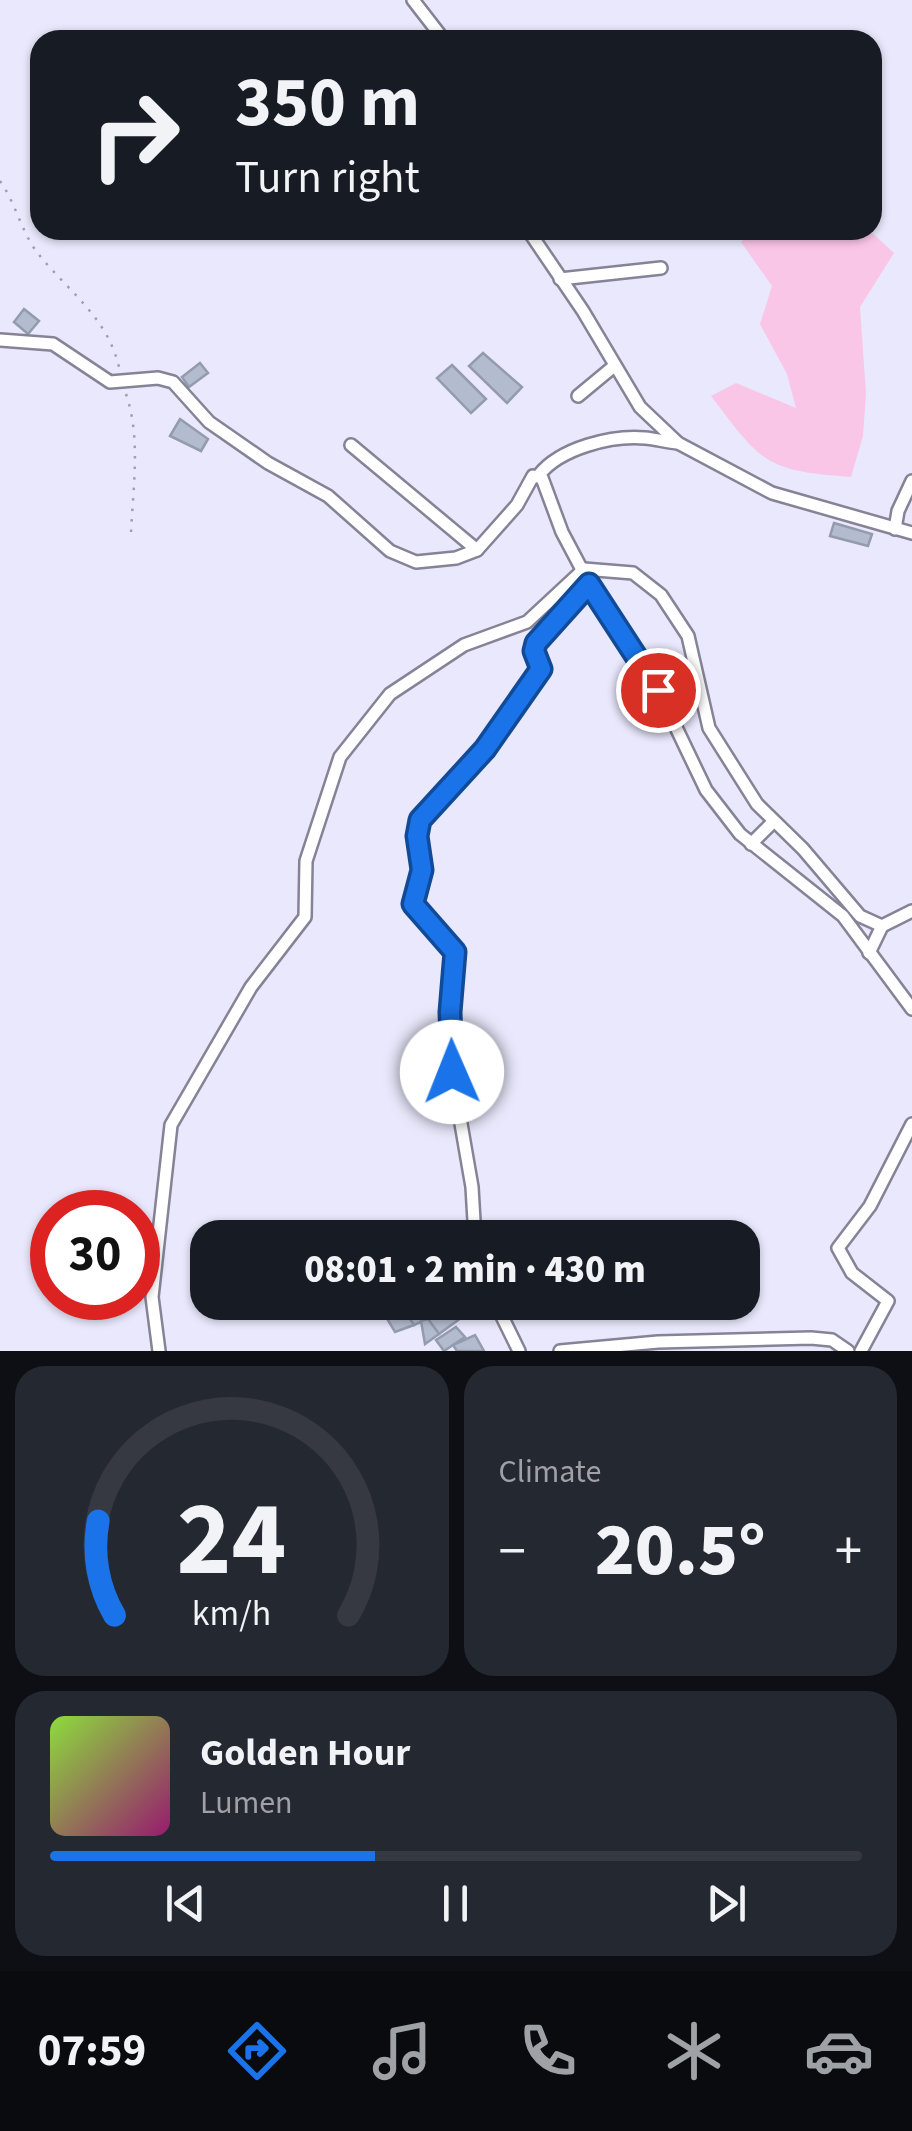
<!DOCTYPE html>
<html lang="en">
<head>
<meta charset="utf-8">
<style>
  :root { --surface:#171b24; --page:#242831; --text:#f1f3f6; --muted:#9ea1a6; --line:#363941; --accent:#1a73e8 }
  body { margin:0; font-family:"Source Sans 3",sans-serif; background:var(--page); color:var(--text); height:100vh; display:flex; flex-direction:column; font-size:38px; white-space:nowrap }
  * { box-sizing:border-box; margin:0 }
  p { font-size:32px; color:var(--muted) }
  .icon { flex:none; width:55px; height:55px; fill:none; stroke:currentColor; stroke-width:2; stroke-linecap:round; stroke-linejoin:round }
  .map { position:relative; height:1351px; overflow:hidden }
  .sheet { display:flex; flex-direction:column; gap:15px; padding:15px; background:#0d0f14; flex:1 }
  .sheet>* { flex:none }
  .top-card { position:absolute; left:30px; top:30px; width:852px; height:210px; border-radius:30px; box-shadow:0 2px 8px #0004; background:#171b24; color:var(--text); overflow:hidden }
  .speed { position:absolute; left:30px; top:1190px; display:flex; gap:20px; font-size:50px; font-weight:700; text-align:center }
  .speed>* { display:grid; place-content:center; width:130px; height:130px; border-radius:50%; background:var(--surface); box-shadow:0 2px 8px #0004; line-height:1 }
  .speed .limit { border:15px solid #d22; background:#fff; color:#111 }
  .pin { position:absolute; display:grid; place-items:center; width:85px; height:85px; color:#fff; margin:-42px; border:5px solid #fff; border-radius:50%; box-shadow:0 2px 10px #0007 }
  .me { position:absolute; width:110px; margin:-55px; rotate:359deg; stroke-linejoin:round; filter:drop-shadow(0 0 8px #0008) }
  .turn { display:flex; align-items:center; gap:35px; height:210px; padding:0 40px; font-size:45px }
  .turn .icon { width:130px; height:130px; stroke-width:2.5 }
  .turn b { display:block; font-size:70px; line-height:85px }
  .big { font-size:75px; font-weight:800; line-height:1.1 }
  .sheet .card { flex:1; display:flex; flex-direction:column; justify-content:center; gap:15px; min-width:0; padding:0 35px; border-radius:30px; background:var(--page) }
  .sheet .dial { align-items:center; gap:0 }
  .dial svg { height:260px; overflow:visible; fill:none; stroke:var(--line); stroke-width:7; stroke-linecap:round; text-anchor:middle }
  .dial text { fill:var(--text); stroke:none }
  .song { display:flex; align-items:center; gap:30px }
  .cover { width:120px; height:120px; border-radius:15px; background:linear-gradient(135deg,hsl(90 70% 55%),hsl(320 70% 35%)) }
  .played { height:10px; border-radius:5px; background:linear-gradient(90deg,var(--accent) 40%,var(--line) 40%) }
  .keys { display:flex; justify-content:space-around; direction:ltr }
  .heat { display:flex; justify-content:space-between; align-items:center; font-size:55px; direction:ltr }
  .sheet .tiles { flex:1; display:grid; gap:15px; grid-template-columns:1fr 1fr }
  .card:last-child { grid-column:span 2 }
  .trip { position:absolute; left:190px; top:1220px; width:570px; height:100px; border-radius:30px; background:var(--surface); box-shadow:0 2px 8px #0004; font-weight:800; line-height:100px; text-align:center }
  .tab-bar { display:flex; height:160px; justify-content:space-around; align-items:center; background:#090b0e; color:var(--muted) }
  .tab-bar .icon { width:70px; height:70px }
  .tab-bar .current { color:var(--accent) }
  .tab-bar b { font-size:45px; color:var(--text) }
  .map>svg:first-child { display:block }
</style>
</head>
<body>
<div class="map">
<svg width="912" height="1351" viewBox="0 0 912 1351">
  <rect width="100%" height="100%" fill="#e9e8fc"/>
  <path fill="#fac6e8" d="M754,230H869L894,253L860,307L866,394L863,436L851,477C765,471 762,463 711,396L736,383L796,408L787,374L760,324L772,286L741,242Z"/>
  <g fill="#b3bcce" stroke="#939bad" stroke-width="2.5">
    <polygon points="24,309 39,321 28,334 14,322"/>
    <polygon points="483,353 522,387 507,403 469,366"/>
    <polygon points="200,363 208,373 189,387 182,377"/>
    <polygon points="452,365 486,399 471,413 437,378"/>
    <polygon points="180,419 208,439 201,451 170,436"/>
    <polygon points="834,523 872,534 868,546 830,536"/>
    <polygon points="414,1302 427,1315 426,1320 414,1325 402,1307"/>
    <polygon points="459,1302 465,1315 439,1334 428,1319 445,1304"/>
    <polygon points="402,1307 414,1325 395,1332 386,1317"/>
    <polygon points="428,1319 439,1334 425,1344 421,1321"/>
    <polygon points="456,1327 465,1337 444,1351 436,1340"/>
    <polygon points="475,1335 484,1351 457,1351 453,1345"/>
  </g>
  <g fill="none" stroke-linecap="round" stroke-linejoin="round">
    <defs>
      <g id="street">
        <polyline points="413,0 444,40"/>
        <polyline points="528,230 583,311 640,407 678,443 772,493 912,533"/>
        <polyline points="560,279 661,268"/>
        <polyline points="0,340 53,344 110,382 158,378 173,382 209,422 268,463 328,496 390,551 416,562 456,558 477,550 517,505 533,476 542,478 562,532 589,583 536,643 534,651 541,669 485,749 421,820 417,835 422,871 413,904 455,952 450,1012 452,1072 472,1187 475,1238"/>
        <polyline points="578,396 613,367"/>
        <polyline points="351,445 477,550"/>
        <path d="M539,475C560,448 612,435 645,438C656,439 667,442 678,443"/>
        <polyline points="895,529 898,511 912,481"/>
        <polyline points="589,583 650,673 706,790 740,834 843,916 912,1009"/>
        <polyline points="751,844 773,822"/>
        <polyline points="869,953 882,926"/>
        <polyline points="495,1302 519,1351"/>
        <polyline points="159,1351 152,1297 171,1125 251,987 305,917 306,861 340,757 390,694 464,645 527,622 584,569 633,573 661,595 688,636 709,728 757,804 803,849 860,916 882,926 912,911"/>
        <polyline points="560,1351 658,1342 811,1338 832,1340 848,1351"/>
        <polyline points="861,1351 888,1301 852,1273 838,1248 870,1206 912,1124"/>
      </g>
    </defs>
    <use href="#street" stroke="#858395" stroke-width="16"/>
    <g stroke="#a09fae" stroke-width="2.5" stroke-dasharray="2.5 8" stroke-linecap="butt">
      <path d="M0,181C15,202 21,230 36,251C67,291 110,318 120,372"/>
      <path d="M126,394C141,438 133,487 131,533"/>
    </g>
    <use href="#street" stroke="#fff" stroke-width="11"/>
  </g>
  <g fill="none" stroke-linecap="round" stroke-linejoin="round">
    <defs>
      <polyline id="route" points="452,1072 450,1012 455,952 413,904 422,870 417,836 420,820 485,749 541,669 534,651 536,643 589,584 658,690"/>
    </defs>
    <use href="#route" stroke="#114b97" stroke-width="25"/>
    <use href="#route" stroke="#1a73e8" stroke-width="18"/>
  </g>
</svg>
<div class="speed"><div class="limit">30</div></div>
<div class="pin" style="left:658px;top:690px;background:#d93025"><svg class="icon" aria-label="arrive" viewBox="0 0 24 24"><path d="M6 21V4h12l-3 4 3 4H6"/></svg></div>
<svg class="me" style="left:452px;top:1072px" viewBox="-20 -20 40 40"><circle r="19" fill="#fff"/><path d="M0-13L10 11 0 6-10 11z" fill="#1a73e8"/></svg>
<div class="trip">08:01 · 2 min · 430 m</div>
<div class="top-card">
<div class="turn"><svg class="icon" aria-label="right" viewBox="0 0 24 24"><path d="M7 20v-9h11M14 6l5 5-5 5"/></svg><div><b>350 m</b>Turn right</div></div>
</div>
</div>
<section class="sheet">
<div class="tiles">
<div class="card dial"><svg viewBox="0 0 100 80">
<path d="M14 69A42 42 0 1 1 86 69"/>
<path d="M14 69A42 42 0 0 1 9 40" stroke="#1a73e8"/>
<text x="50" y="56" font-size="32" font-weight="700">24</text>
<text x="50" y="72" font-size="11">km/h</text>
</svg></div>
<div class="card"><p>Climate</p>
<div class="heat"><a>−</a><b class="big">20.5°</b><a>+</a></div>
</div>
<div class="card">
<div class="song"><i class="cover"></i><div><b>Golden Hour</b><p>Lumen</p></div></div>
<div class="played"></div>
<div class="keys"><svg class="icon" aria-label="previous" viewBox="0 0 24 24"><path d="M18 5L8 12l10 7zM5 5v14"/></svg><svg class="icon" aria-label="pause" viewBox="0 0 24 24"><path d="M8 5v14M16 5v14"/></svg><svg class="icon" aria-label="next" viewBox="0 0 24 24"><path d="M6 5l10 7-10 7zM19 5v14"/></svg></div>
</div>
</div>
</section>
<nav class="tab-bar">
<b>07:59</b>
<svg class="icon current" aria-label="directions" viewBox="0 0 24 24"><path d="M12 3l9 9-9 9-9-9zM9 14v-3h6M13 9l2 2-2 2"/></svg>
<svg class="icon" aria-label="music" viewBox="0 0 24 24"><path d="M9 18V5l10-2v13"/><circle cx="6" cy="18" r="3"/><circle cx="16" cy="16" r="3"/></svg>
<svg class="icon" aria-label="phone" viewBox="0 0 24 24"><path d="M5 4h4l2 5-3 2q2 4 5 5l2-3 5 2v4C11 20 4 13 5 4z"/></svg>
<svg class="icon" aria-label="climate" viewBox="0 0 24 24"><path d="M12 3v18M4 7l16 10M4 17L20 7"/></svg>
<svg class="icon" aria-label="car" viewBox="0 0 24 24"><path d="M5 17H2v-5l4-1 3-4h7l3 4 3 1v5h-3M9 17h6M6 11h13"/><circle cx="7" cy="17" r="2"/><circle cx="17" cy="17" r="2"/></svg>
</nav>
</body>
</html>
